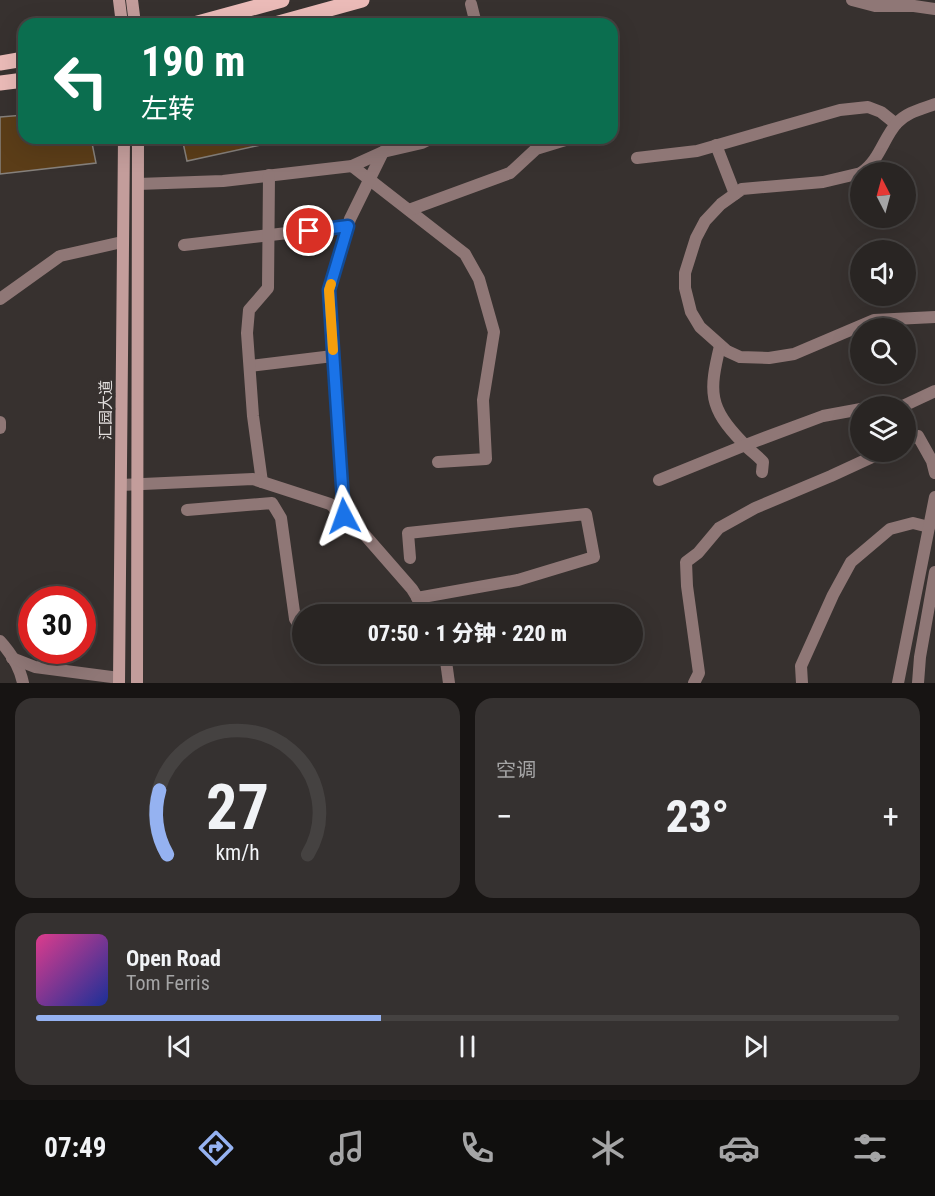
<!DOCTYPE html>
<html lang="zh">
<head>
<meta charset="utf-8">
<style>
  :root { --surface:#292523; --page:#353130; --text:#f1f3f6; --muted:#a5a5a6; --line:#454241; --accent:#95b2f1 }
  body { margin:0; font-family:"Roboto Condensed","Noto Sans SC",sans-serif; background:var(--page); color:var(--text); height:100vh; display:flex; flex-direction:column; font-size:22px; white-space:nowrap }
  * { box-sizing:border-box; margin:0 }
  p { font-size:20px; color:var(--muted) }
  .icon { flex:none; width:33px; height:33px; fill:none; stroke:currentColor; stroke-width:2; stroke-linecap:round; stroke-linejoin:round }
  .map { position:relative; height:683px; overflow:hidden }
  .sheet { display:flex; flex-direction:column; gap:15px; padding:15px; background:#171413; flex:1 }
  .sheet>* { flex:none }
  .banner { position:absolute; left:18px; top:18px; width:600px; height:126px; border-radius:18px; box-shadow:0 6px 24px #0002,0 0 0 2px var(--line); background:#0b6e4f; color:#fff; overflow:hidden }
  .needle { width:39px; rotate:354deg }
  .controls { position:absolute; left:850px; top:162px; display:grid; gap:12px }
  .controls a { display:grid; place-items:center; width:66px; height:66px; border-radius:50%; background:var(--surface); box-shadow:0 6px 24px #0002,0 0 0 2px var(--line); font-size:30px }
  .speed { position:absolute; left:18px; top:586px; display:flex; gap:12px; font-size:30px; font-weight:700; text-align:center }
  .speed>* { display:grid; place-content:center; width:78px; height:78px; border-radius:50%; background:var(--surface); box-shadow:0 6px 24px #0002,0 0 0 2px var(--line); line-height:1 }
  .speed .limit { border:9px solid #d22; background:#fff; color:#111 }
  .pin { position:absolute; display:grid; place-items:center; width:51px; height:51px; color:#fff; margin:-26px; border:3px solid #fff; border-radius:50%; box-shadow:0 2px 6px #0007 }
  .me { position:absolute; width:66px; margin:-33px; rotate:356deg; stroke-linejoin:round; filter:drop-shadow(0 0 4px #0008) }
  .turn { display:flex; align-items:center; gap:21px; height:126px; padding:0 24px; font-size:27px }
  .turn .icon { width:78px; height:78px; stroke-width:2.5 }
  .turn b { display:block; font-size:42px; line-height:51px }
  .big { font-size:45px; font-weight:800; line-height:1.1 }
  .sheet .card { flex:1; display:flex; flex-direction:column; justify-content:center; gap:9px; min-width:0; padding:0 21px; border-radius:18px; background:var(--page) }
  .sheet .dial { align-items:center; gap:0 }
  .dial svg { height:156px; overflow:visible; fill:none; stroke:var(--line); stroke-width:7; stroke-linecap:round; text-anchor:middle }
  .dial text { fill:var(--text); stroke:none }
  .song { display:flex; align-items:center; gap:18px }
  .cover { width:72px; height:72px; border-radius:9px; background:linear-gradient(135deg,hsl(330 70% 55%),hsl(230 70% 35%)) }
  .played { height:6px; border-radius:3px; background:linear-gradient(90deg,var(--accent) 40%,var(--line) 40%) }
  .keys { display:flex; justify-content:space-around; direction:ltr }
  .heat { display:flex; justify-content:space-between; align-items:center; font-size:33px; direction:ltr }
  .sheet .tiles { flex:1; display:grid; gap:15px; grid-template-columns:1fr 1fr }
  .card:last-child { grid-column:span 2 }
  .trip { position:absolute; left:292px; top:604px; width:351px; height:60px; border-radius:30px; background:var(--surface); box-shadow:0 6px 24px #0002,0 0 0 2px var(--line); font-weight:800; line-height:60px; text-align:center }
  .menu { display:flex; height:96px; justify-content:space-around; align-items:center; background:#100f0e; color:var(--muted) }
  .menu .icon { width:42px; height:42px }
  .menu .selected { color:var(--accent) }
  .menu b { font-size:27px; color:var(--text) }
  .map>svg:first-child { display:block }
</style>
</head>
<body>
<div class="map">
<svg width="935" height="683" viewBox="0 0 935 683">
  <rect width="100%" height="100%" fill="#37312f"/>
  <g fill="#5b3d18" stroke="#86817c" stroke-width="1.5">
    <polygon points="24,115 24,138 91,138 96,163 0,174 0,117"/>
    <polygon points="182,138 273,138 274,142 187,161"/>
  </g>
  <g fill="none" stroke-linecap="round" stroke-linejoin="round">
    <g stroke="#8f7776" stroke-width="12">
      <polyline points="852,0 875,6 914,6 935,9"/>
      <polyline points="471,4 476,24"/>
      <polyline points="716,145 735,194"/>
      <polyline points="637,158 697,151 840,110 868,107 881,112 896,124"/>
      <polyline points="352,166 465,254 479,279 494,332 483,400 486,459 438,462"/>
      <path d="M862,172C879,161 884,137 897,123C907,112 922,109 935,104"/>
      <polyline points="861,173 823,182 742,189 721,204 705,221 696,238 685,273 685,288 691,312 700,327 727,351 740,357 769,358 794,354 874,320 935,317"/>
      <polyline points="138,184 223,181 352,166 383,152 422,143 432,138"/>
      <polyline points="409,210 510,173 536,149 572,138"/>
      <polyline points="184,245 348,226"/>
      <polyline points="0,299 60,256 122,242"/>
      <path d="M720,346C709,392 708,407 743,443C749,450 757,455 763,462L762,472"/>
      <polyline points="250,366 333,356"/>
      <polyline points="872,406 878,406"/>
      <polyline points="903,406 935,391"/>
      <polyline points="0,422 0,428"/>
      <polyline points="906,440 918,436 932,461 935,473"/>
      <polyline points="659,480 748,444 823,416 861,409"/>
      <polyline points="262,482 253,416 247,333 249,310 268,288 269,175"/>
      <polyline points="121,485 253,479 330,504 364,534 412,589 428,615"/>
      <polyline points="187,510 272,503 281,518 295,619 303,631"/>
      <polyline points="344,516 329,290 350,219 383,152"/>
      <polyline points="410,558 408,533 586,514 594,557 518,580 417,598"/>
      <path d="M0,641C10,652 20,668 23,683"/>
      <polyline points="320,654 323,659 364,654"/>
      <polyline points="445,654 449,683"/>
      <polyline points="12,658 35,667 119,678"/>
      <polyline points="694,683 699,673 687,586 686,562 698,553 719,528 755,508 831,476 883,452"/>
      <polyline points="802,683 801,666 833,595 851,562 890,529 913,523 929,527"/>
      <polyline points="898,683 935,497"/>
      <polyline points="918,683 920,657 935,572"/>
    </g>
    <g stroke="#c39d9b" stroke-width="12">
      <polyline points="119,0 122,24"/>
      <polyline points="132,0 135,24"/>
      <polyline points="119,683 124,138"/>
      <polyline points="137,683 138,138"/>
    </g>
    <g stroke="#ebbbb8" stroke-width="15">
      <polyline points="194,24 282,0"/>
      <polyline points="275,24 362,0"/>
      <polyline points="0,63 24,59"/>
      <polyline points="0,83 24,80"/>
    </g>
  </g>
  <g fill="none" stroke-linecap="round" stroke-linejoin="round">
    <defs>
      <polyline id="route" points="309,231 348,226 329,290 344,516"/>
    </defs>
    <use href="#route" stroke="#114b97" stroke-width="15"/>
    <use href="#route" stroke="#1a73e8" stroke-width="10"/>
    <polyline stroke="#f59e0b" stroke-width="10" points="331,284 329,290 333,350"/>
  </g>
  <g text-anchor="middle" stroke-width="6" stroke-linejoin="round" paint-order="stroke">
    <g font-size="15" fill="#e2dedd" stroke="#37312f">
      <text transform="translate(106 410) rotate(-90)" y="5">汇园大道</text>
    </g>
  </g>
</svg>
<div class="controls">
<a><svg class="needle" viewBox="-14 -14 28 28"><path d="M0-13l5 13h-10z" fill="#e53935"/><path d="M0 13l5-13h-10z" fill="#a5a5a6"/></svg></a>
<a><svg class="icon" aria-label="sound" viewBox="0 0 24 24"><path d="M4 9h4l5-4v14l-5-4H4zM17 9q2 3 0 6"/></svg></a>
<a><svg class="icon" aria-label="search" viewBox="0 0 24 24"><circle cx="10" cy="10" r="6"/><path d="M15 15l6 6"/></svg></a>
<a><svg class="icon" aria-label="layers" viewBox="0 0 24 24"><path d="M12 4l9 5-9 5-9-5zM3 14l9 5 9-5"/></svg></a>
</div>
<div class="speed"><div class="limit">30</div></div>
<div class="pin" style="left:309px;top:231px;background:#d93025"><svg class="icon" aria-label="arrive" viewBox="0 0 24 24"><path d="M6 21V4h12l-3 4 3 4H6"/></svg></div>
<svg class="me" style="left:344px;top:516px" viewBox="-20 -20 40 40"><path d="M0-17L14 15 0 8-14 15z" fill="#1a73e8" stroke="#fff" stroke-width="4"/></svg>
<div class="trip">07:50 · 1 分钟 · 220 m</div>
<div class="banner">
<div class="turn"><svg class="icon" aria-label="left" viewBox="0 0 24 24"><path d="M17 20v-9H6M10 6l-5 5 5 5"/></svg><div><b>190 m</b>左转</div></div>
</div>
</div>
<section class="sheet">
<div class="tiles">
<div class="card dial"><svg viewBox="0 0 100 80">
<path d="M14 69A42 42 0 1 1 86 69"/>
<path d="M14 69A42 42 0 0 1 10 36" stroke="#95b2f1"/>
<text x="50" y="56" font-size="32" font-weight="700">27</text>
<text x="50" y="72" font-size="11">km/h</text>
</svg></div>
<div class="card"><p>空调</p>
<div class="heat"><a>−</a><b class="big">23°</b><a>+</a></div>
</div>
<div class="card">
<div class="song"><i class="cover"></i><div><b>Open Road</b><p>Tom Ferris</p></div></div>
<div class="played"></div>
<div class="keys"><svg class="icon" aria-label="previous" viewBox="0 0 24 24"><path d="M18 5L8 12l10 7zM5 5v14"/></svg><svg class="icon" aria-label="pause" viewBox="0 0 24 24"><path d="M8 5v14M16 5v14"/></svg><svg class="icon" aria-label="next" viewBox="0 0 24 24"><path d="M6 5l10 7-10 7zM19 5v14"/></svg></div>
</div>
</div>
</section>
<nav class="menu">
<b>07:49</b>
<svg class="icon selected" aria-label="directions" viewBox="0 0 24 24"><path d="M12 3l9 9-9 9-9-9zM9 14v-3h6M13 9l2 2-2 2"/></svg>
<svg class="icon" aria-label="music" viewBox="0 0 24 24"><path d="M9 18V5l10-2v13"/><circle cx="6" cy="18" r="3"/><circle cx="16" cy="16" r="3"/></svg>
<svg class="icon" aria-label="phone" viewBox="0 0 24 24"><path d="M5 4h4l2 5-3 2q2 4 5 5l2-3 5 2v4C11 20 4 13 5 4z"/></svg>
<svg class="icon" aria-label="climate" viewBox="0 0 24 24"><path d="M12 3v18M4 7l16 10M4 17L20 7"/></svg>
<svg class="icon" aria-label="car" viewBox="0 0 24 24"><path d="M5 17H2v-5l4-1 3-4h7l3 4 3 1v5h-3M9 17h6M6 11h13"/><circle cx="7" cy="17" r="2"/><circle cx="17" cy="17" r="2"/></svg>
<svg class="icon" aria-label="filters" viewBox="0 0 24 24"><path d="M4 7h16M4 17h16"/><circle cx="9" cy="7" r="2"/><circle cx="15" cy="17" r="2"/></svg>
</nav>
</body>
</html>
